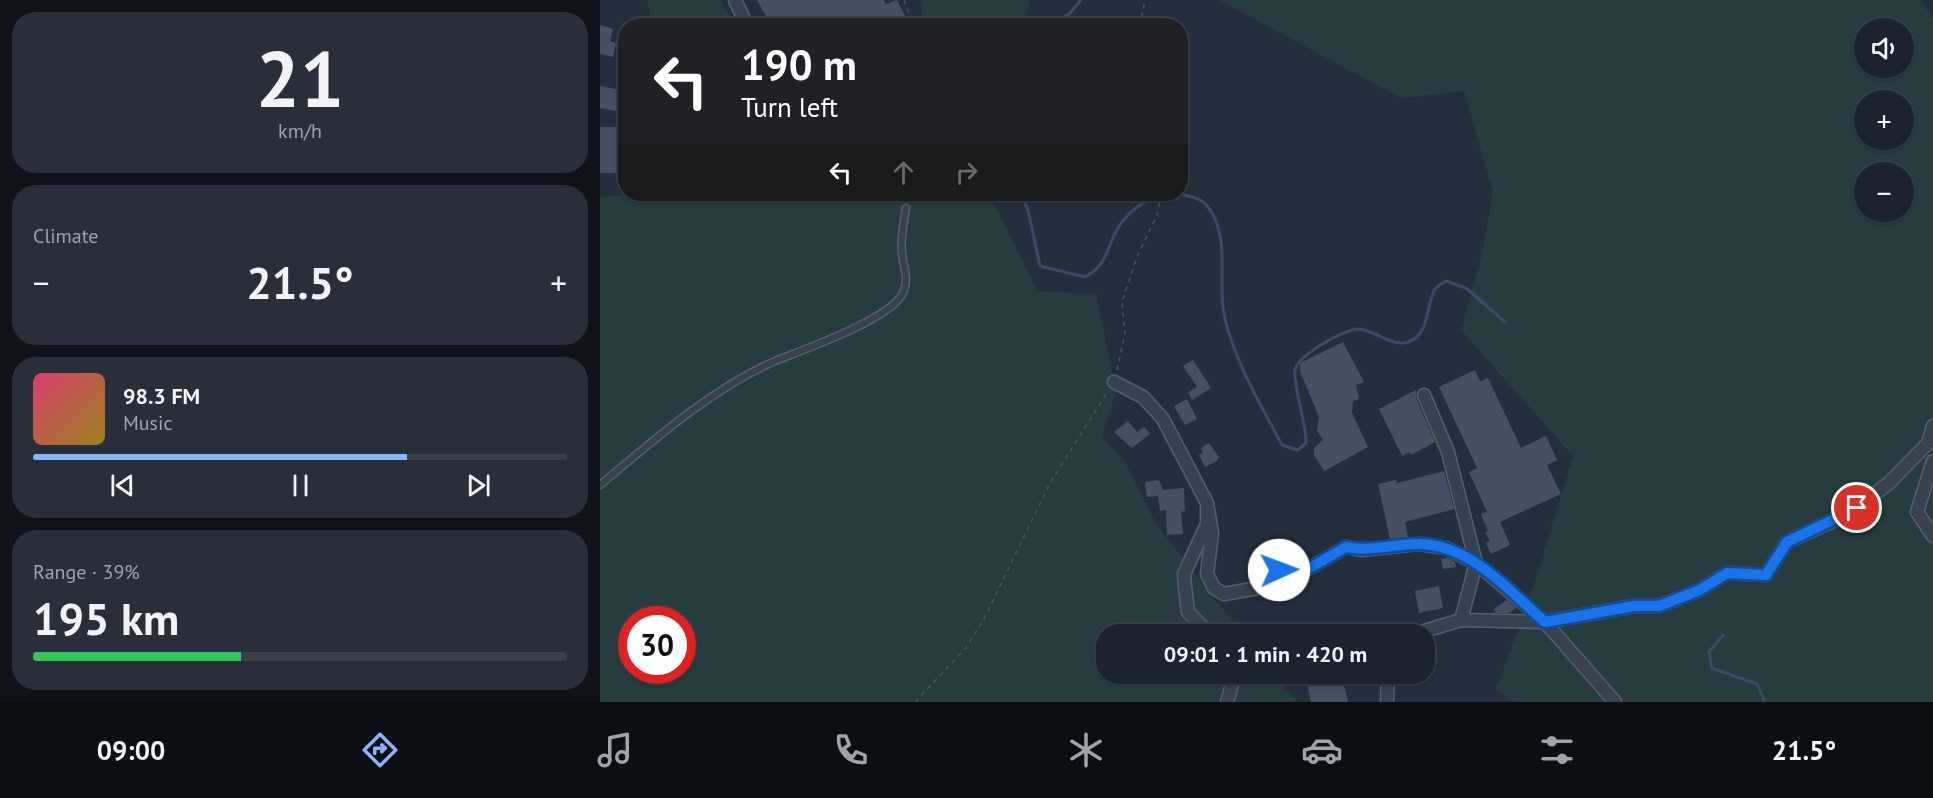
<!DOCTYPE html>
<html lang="en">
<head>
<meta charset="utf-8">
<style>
  :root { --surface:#1b232e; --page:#282f3a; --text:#f1f3f6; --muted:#a0a4aa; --line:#39404a; --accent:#8ab4f8 }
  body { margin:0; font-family:"PT Sans",sans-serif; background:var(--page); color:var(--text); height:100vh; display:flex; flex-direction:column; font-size:22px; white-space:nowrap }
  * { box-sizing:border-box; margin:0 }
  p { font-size:20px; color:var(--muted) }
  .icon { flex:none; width:33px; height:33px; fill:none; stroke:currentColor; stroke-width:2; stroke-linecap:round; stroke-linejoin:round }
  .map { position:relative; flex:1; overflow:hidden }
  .side { display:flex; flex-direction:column; gap:12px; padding:12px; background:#0f1319; width:600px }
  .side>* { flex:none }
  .top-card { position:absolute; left:18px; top:18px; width:570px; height:183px; border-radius:24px; box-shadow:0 2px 4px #0004,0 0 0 2px var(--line); background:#202124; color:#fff; overflow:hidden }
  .tools { position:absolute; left:1254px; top:18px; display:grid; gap:12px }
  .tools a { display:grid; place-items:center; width:60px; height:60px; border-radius:50%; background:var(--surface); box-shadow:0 2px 4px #0004,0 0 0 2px var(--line); font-size:30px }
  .speed { position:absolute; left:18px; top:606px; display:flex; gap:12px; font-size:30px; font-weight:700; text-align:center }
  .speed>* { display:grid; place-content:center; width:78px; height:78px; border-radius:50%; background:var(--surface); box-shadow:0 2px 4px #0004,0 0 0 2px var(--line); line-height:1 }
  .speed .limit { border:9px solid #d22; background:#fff; color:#111 }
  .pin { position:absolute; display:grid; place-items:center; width:51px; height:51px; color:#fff; margin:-26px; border:3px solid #fff; border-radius:50%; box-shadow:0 2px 6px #0007 }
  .me { position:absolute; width:66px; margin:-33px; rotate:88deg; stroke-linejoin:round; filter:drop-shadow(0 0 4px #0008) }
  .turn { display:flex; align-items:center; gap:21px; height:126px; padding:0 24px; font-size:27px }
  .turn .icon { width:78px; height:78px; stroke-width:2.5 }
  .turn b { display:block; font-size:42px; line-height:51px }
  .lanes { display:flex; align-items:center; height:57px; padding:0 24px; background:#0003; justify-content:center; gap:30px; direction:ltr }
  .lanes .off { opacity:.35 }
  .big { font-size:45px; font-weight:800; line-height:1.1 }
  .side .tile { flex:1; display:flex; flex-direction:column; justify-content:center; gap:9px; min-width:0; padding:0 21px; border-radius:24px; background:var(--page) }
  .side .dial { align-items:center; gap:0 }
  .dial b { font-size:78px; line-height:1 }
  .song { display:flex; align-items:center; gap:18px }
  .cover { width:72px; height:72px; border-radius:9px; background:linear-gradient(135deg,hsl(340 70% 55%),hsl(50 70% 35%)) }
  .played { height:6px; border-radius:3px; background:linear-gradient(90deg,var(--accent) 70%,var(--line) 70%) }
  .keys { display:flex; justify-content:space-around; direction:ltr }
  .heat { display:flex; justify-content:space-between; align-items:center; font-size:33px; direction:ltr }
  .charge { height:9px; border-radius:4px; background:linear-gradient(90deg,#34c759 39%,var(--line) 0) }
  .trip { position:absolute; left:496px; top:624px; width:339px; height:60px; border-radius:24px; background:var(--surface); box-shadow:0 2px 4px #0004,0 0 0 2px var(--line); font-weight:800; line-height:60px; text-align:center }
  .dock { display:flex; height:96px; justify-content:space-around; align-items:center; background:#0b0e12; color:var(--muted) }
  .dock .icon { width:42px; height:42px }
  .dock .active { color:var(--accent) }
  .dock b { font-size:27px; color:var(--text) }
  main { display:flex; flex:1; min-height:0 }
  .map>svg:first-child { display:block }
</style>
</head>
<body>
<main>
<section class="side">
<div class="tile dial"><b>21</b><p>km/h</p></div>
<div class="tile"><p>Climate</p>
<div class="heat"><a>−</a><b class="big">21.5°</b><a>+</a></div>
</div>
<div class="tile">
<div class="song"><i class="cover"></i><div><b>98.3 FM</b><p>Music</p></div></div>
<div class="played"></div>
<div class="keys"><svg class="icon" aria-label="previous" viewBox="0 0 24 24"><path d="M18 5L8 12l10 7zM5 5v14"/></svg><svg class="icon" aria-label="pause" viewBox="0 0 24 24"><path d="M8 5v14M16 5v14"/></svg><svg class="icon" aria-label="next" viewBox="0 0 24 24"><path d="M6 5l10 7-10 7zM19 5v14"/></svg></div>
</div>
<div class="tile"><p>Range · 39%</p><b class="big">195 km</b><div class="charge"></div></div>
</section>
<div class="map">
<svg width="1333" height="702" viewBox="0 0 1333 702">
  <rect width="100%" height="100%" fill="#242f3e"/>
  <g fill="#263c3f" fill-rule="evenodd">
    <polygon points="47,0 121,0 133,25 52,25"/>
    <polygon points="323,0 430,0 423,25 320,25"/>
    <path d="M619,0H1321L1333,19V702H915L896,690L936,579L973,456L861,330L882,254L893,192L864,91L801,98ZM1264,28H1304V68H1264ZM1264,100H1304V140H1264ZM1264,172H1304V212H1264Z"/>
    <path d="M49,194H389L438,291L496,294L516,392L502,437L524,460L556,524L643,634H507V674H673L698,702H0V197ZM32,620H82V670H32Z"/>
  </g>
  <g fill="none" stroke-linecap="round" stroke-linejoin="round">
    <g stroke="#394c67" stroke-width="3">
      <polyline points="450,26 469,14 481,0"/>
      <path d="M421,194L428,210L440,266L485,277C508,265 506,248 518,228C528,210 551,195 571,194"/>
      <path d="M579,194C589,196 602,198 608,207C632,238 616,284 625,319C636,364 661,405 682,445L698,450L706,443C706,420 693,387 695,371C696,356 743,330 757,329C776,329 796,352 814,339C829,330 827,302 835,289C837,286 843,283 846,281L866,288L905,322"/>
      <polyline points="1123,635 1109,652 1112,668 1157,684 1165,702"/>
    </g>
  </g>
  <g fill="#455162">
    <polygon points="157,0 284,0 286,4 297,0 310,26 171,26"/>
    <polygon points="0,25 13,29 10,41 16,43 13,57 0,54"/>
    <polygon points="0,86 26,91 26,113 0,108"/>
    <rect x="0" y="127" width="26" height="46"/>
    <polygon points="743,342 764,382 756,385 759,399 753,401 752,413 768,447 724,471 714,455 714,448 723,440 717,431 719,417 700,371 700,363"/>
    <polygon points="593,360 611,388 592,400 588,392 597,387 583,366"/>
    <polygon points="875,370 880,381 888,378 921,448 946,436 957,460 947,465 961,494 900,522 910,545 891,554 886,543 890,541 885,532 888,531 881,514 887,512 869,472 877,468 839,387"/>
    <polygon points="816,390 816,398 835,442 811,455 809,452 802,456 779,409"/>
    <polygon points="587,399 597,419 585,425 574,406"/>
    <polygon points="528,421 537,432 544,427 550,434 532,448 514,432"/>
    <polygon points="609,443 619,457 617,461 605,467 599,455 603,453 601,448"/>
    <polygon points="844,471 854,509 805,522 808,537 790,539 778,484 796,480 797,483"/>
    <polygon points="559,480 563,490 584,488 585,511 581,512 583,534 567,535 566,510 560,511 558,496 547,497 545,482"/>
    <polygon points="848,558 855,562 856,567 843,569 841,559"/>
    <polygon points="839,586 843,608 819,613 815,591"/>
    <polygon points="907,600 916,608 909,613 896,613 894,609"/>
    <polygon points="713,674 733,674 735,682 743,681 748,702 711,702 705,675"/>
  </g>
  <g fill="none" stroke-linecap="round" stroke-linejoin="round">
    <defs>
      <path id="service" d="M0,485C53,441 111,389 175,361C203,350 291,319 303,293C310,278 303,268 302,253C300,239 304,222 306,208"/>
      <g id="minor">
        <polyline points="135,0 147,26"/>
        <polyline points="514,382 543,397 563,419 607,503 607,524 584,574 585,587 588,612 610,634"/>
        <polyline points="824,395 848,452 876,563 861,620"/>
        <polyline points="1333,461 1317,512 1333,536"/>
        <polyline points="607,503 612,533 607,574 614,588 624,594 658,588 679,570 686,567 708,569 746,547 761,550 819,544 846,548 876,563 945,622 1015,702"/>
        <polyline points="814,634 861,620 945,622 1034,606 1059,606 1100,590 1127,573 1166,575 1187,542 1247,515 1289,483 1328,443 1333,426"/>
        <polyline points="627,702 635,674"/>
        <polyline points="787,702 788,674"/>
      </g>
    </defs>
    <use href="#service" stroke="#565f6c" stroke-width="9"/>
    <use href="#minor" stroke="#565f6c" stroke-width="15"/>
    <g stroke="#44595c" stroke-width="1.5" stroke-dasharray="4.5 4.5" stroke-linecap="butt">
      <polyline points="304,0 314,26"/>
      <polyline points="540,26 545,0"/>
      <polyline points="517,370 525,334 522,302 537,257 557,215 561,194"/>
      <polyline points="315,702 365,649 384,619 450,483 508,391"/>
    </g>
    <use href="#service" stroke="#38414e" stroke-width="6"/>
    <use href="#minor" stroke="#38414e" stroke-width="12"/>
  </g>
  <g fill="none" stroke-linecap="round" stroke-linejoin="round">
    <defs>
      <path id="route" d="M679,570L708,569L746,547C770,552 794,544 819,544C870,544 909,591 945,622L1034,606H1059L1100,590L1127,573L1166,575L1187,542L1257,508"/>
    </defs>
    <use href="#route" stroke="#114b97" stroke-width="15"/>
    <use href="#route" stroke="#1a73e8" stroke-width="10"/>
  </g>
</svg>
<div class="tools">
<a><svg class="icon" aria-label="sound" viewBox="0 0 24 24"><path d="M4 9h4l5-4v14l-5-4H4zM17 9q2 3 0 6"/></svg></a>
<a>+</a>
<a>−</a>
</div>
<div class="speed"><div class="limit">30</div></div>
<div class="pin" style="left:1257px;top:508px;background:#d93025"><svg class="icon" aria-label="arrive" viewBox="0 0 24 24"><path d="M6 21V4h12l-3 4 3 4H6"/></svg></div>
<svg class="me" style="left:679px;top:570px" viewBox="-20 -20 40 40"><circle r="19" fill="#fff"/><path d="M0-13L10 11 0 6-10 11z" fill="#1a73e8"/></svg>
<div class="trip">09:01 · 1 min · 420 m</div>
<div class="top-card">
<div class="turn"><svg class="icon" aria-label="left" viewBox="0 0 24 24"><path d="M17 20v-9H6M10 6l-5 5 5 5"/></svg><div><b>190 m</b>Turn left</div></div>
<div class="lanes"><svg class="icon" aria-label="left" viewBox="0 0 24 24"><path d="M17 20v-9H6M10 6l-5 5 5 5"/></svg><svg class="icon off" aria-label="ahead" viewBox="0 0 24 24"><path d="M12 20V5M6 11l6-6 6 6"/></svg><svg class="icon off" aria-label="right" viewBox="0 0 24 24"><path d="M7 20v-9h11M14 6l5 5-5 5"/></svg></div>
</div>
</div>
</main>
<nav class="dock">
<b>09:00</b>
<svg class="icon active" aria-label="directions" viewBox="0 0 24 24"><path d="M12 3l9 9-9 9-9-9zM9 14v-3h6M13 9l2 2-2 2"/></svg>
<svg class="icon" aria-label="music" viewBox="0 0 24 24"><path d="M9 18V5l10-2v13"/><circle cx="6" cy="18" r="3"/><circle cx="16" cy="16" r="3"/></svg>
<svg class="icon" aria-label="phone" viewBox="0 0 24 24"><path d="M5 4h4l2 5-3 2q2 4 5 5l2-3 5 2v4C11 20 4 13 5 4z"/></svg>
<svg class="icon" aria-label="climate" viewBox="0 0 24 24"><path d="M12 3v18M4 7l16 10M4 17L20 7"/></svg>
<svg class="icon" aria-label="car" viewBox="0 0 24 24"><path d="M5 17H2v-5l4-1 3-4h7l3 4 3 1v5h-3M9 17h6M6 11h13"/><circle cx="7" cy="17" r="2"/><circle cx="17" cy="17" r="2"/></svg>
<svg class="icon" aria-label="filters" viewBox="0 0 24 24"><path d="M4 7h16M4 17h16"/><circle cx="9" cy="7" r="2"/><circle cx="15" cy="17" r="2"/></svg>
<b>21.5°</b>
</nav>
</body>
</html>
